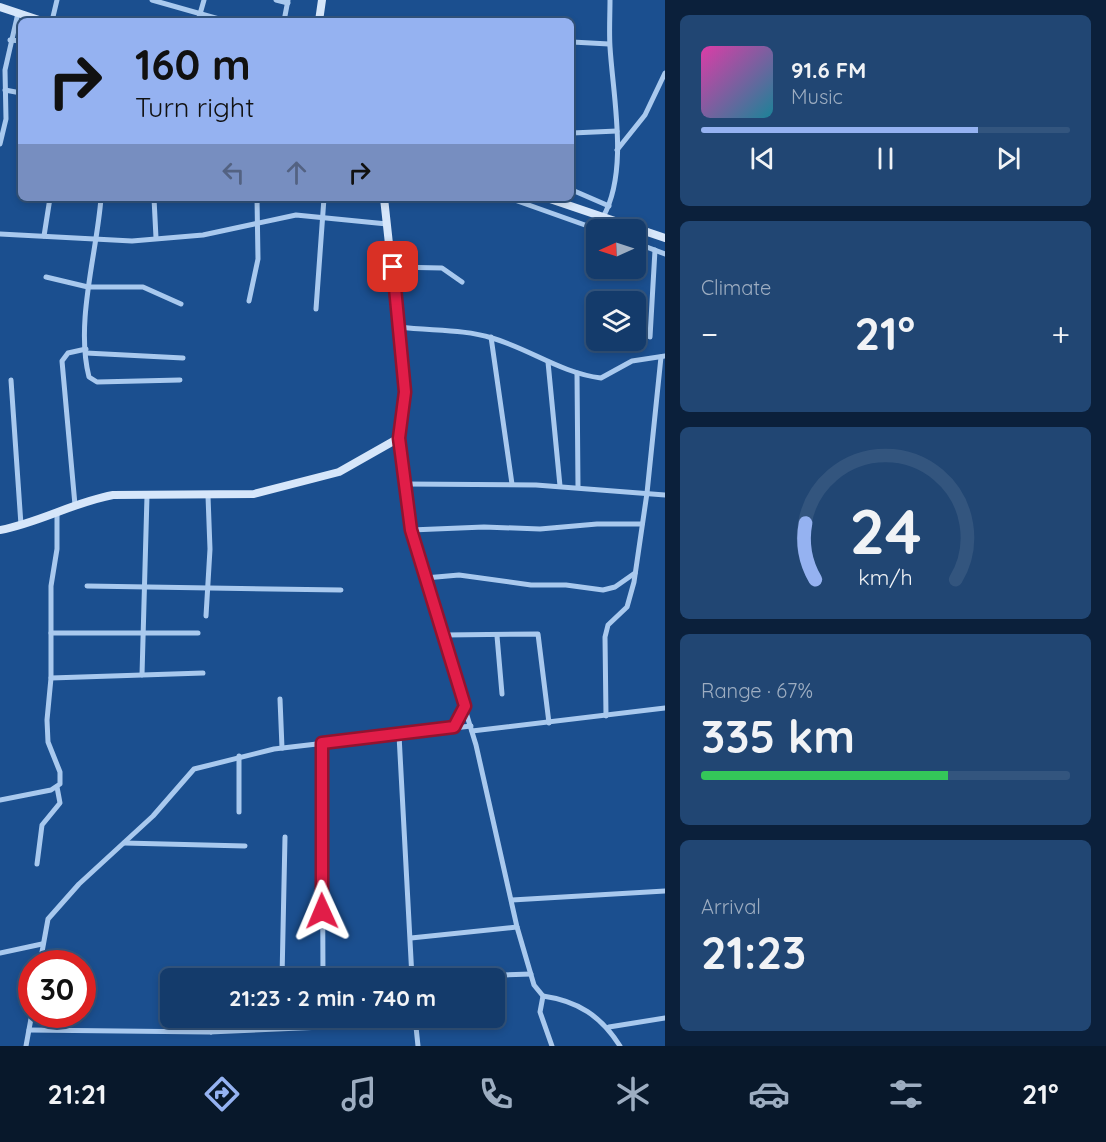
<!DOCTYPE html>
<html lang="en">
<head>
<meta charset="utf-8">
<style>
  :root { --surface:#143b6b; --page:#214673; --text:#f1f3f6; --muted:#9dadc1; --line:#33557e; --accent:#95b2f1 }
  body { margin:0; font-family:Quicksand,sans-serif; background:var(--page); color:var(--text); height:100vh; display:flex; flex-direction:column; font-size:22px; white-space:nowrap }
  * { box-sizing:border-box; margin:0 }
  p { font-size:20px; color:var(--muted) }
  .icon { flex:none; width:33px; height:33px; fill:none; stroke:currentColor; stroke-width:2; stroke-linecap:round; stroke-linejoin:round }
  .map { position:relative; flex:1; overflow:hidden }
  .panel { display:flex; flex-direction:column; gap:15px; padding:15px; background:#0b203b; width:441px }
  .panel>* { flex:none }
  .hud { position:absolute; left:18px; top:18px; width:556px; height:183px; border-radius:9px; box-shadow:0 3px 9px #0003,0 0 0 2px var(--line); background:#95b2f1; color:#111; overflow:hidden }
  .needle { width:39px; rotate:267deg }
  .tools { position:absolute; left:586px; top:219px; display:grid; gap:12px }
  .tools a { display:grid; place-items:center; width:60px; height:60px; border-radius:9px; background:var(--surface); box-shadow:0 3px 9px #0003,0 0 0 2px var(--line); font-size:30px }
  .speed { position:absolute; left:18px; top:950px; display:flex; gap:12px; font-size:30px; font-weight:700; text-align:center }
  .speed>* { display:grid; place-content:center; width:78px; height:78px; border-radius:50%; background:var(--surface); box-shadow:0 3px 9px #0003,0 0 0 2px var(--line); line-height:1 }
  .speed .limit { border:9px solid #d22; background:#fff; color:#111 }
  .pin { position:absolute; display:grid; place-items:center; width:51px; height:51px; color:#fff; margin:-26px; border-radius:12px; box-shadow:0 3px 9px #0006 }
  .me { position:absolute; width:66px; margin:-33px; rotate:359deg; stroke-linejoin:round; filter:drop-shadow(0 0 4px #0008) }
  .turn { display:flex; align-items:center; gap:21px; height:126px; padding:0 18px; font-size:27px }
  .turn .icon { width:78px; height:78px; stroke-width:2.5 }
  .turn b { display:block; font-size:42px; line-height:51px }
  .lanes { display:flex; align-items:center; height:57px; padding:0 18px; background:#0003; justify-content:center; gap:30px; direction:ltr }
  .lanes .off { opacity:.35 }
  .big { font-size:45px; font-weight:700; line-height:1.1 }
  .panel .tile { flex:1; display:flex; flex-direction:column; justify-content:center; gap:9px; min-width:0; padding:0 21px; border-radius:9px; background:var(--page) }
  .panel .dial { align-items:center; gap:0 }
  .dial svg { height:156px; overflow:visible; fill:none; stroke:var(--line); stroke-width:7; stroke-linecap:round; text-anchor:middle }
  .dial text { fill:var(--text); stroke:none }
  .song { display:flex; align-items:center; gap:18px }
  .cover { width:72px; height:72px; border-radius:9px; background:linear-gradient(135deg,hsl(320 70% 55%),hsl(190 70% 35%)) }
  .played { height:6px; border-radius:3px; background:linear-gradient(90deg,var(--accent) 75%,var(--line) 75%) }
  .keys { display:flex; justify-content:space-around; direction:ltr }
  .heat { display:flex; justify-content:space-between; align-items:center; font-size:33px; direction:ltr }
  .charge { height:9px; border-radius:4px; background:linear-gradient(90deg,#34c759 67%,var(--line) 0) }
  .trip { position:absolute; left:160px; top:968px; width:345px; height:60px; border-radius:9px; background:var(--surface); box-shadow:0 3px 9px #0003,0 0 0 2px var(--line); font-weight:700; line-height:60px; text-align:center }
  .tab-bar { display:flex; height:96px; justify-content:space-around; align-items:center; background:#08182b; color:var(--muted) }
  .tab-bar .icon { width:42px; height:42px }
  .tab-bar .current { color:var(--accent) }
  .tab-bar b { font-size:27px; color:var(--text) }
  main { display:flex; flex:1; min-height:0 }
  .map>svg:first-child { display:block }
</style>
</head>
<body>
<main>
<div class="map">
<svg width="665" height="1046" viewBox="0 0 665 1046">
  <rect width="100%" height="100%" fill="#1b4f8f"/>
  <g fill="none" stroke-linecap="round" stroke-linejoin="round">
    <g stroke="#a9c9ee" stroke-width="5">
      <polyline points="152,0 226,21"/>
      <polyline points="276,0 288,3"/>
      <polyline points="52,21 57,0"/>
      <polyline points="198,21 204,0"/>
      <polyline points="284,21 288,0"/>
      <polyline points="10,40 21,41"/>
      <polyline points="572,42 609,44"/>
      <polyline points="5,90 21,93"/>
      <polyline points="572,133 617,131"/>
      <polyline points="0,144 6,119 5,70 18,13"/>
      <polyline points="617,150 645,115 665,73"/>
      <polyline points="572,190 609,206"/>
      <path d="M101,198C97,253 75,322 89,377L97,382L180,380"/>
      <polyline points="154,198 156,238"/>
      <polyline points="509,198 599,230"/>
      <path d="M603,217C629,171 613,97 610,47C609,31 610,15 610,0"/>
      <polyline points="0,234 132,241 203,235 296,215 387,224"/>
      <polyline points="44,236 50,198"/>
      <polyline points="636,243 665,254"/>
      <polyline points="393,267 442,268 462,282"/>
      <polyline points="46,277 88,287 143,287 181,304"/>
      <polyline points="249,301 258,259 257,198"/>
      <polyline points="316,309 324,198"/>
      <path d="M400,327C431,331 463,329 492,338C530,349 561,373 601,378L632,361L665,356"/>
      <polyline points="491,337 512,484"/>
      <polyline points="650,337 655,250"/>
      <polyline points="86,353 183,358"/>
      <polyline points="548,362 560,486"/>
      <polyline points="577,373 578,487"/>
      <polyline points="11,380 21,525"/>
      <polyline points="399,438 417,553 476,745 517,927 534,985 543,996 540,1012 552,1046"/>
      <polyline points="405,484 536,485 665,495"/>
      <polyline points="75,505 62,361 68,353 86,349"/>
      <polyline points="411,530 484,527 540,529 597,524 642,524"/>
      <polyline points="425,578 459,575 531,585 566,585 603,590 615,587 635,573"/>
      <polyline points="87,586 341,590"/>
      <polyline points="206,616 210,549 208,496"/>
      <polyline points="51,633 198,633"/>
      <polyline points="444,635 538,634 549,723"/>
      <polyline points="497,636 502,694"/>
      <polyline points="142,675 147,496"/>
      <polyline points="51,678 203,673"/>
      <polyline points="280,699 282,748"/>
      <polyline points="606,716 605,637 608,625 627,607 634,582 647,493 661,357"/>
      <polyline points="454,727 465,708"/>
      <polyline points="472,731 665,708"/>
      <polyline points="399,735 412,978"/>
      <polyline points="322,743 323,978"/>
      <polyline points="239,756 239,812"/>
      <polyline points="0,800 51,790 60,784 60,772 48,742 47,720 51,678 51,586 57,549 57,513"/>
      <polyline points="124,843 245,846"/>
      <polyline points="37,864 42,825 60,803 57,787"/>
      <polyline points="512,900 665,891"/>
      <polyline points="411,938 517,927"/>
      <polyline points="0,953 42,944"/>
      <polyline points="40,963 48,919 79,884 153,816 194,769 274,749 471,726"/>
      <polyline points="446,977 531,974"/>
      <polyline points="282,978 285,837"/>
      <path d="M543,996C578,1001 601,1016 620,1046"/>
      <polyline points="415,1017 418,1046"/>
      <polyline points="415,1017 431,1017"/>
      <polyline points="609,1027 665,1018"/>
      <polyline points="29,1030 209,1032 416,1023"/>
      <polyline points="211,1032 230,1017"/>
      <polyline points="26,1046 32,1013"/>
    </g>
    <g stroke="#d6e6fa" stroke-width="8">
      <polyline points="0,7 42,21"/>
      <polyline points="319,21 322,0"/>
      <polyline points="547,198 665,238"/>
      <path d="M0,530C39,523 74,502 113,495L254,494L339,472L399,438L405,391L384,198"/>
    </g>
  </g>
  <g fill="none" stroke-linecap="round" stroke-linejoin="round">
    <defs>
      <polyline id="route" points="322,911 322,743 454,727 465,706 411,530 399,438 405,392 393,267"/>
    </defs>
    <use href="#route" stroke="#92132f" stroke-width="15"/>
    <use href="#route" stroke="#e11d48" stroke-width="10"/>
  </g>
</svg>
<div class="tools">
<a><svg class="needle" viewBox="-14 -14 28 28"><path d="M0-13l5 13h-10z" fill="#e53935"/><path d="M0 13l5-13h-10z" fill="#9dadc1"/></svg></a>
<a><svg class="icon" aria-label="layers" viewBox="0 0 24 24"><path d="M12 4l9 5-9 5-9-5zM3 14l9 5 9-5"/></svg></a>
</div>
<div class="speed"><div class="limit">30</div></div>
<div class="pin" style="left:393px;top:267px;background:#d93025"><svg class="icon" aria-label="arrive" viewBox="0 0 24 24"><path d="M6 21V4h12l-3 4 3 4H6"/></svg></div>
<svg class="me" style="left:322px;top:911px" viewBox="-20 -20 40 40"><path d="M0-17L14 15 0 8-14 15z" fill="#e11d48" stroke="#fff" stroke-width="4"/></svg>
<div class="trip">21:23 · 2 min · 740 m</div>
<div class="hud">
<div class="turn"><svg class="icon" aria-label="right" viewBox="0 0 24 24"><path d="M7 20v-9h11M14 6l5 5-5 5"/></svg><div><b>160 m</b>Turn right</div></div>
<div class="lanes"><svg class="icon off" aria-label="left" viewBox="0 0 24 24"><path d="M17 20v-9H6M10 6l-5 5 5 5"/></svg><svg class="icon off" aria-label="ahead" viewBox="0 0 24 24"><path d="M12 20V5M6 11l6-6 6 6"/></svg><svg class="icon" aria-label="right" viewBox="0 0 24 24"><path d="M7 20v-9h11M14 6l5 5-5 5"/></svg></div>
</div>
</div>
<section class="panel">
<div class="tile">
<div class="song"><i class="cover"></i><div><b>91.6 FM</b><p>Music</p></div></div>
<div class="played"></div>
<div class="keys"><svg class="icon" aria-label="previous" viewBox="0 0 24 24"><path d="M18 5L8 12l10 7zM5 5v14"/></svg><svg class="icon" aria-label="pause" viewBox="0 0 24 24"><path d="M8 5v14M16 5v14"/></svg><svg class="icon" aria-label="next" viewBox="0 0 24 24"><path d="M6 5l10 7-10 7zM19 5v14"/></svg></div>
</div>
<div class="tile"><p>Climate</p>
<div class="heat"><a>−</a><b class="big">21°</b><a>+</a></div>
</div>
<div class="tile dial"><svg viewBox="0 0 100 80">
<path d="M14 69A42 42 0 1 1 86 69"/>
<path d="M14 69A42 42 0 0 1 9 40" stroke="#95b2f1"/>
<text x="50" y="56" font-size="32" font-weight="700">24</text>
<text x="50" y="72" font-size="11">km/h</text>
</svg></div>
<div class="tile"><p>Range · 67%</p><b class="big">335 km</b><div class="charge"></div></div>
<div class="tile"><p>Arrival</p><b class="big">21:23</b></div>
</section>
</main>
<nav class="tab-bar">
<b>21:21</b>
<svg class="icon current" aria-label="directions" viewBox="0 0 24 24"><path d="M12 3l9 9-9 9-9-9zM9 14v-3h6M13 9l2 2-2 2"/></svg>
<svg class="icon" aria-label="music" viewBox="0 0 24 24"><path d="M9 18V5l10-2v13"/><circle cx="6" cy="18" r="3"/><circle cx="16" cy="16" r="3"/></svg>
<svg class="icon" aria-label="phone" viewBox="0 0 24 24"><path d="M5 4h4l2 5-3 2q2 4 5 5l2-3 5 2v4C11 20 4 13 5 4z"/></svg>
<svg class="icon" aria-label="climate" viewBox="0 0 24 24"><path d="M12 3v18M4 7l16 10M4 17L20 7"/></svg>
<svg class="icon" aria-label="car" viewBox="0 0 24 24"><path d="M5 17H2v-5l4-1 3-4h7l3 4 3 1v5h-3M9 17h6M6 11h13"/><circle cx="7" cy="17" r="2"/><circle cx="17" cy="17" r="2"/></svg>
<svg class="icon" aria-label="filters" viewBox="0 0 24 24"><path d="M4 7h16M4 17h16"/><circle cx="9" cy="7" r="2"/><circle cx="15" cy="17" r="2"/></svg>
<b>21°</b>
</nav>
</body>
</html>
